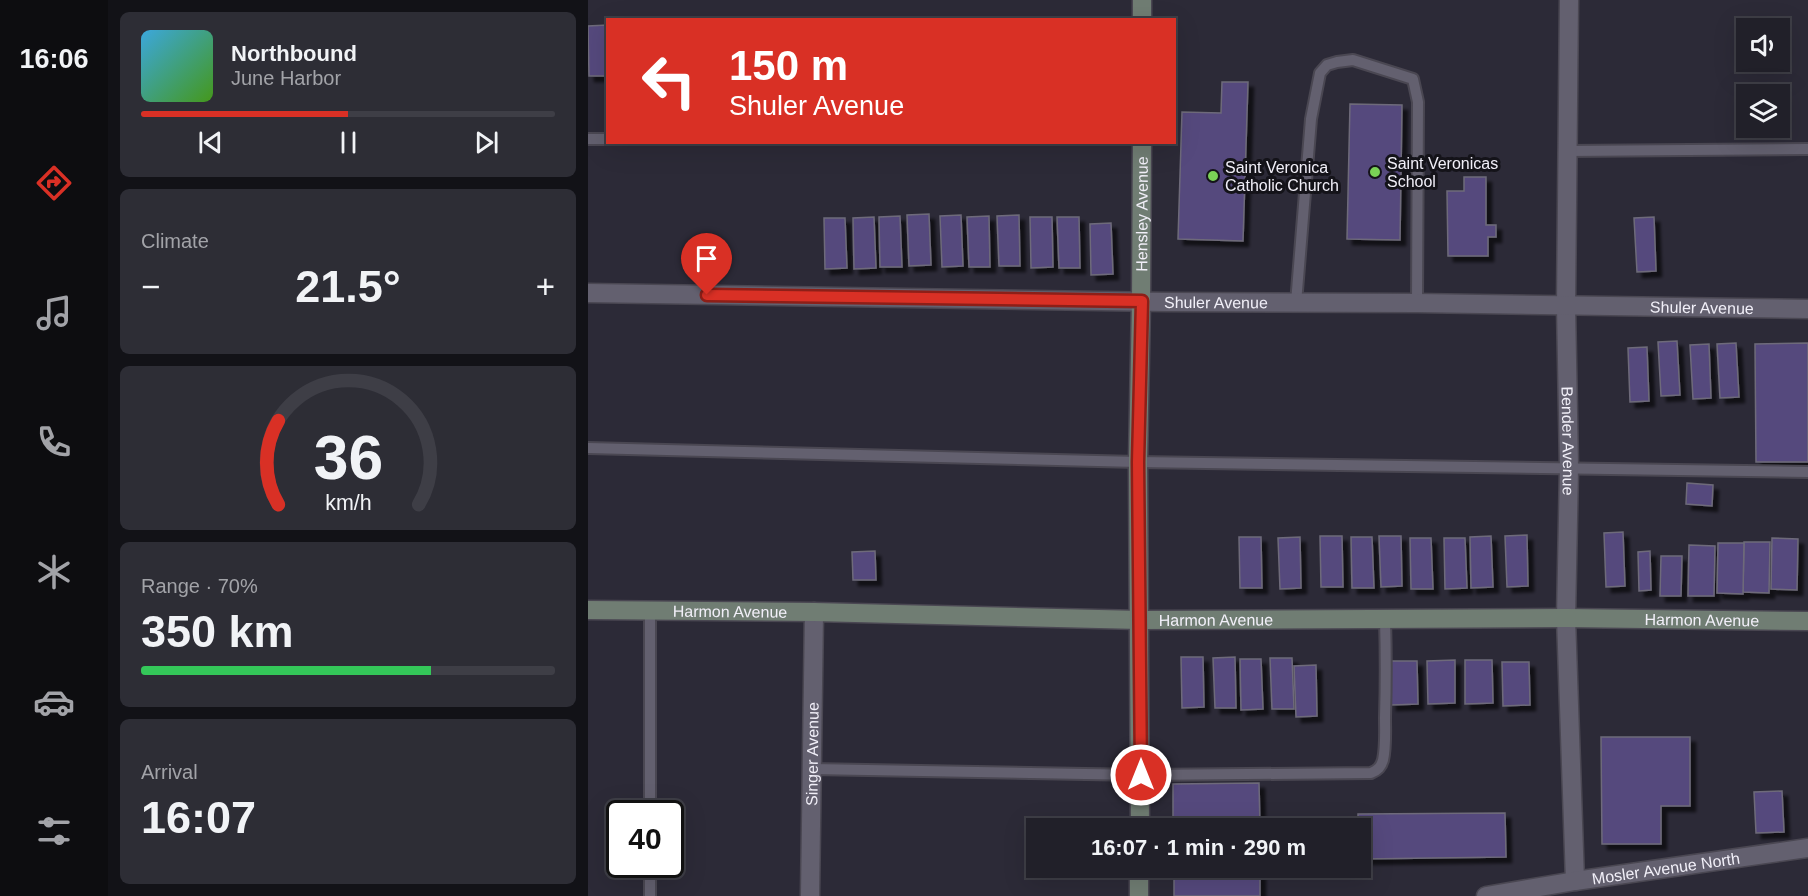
<!DOCTYPE html>
<html lang="en">
<head>
<meta charset="utf-8">
<style>
  :root { --surface:#212029; --page:#2d2d35; --text:#f1f3f6; --muted:#a2a3a8; --line:#3e3e46; --accent:#d93025 }
  body { margin:0; font-family:Helvetica,sans-serif; background:var(--page); color:var(--text); height:100vh; display:flex; flex-direction:column; font-size:22px; white-space:nowrap }
  * { box-sizing:border-box; margin:0 }
  p { font-size:20px; color:var(--muted) }
  .icon { flex:none; width:33px; height:33px; fill:none; stroke:currentColor; stroke-width:2; stroke-linecap:round; stroke-linejoin:round }
  .map { position:relative; flex:1; overflow:hidden }
  .side { display:flex; flex-direction:column; gap:12px; padding:12px; background:#121217; width:480px }
  .side>* { flex:none }
  .banner { position:absolute; left:18px; top:18px; width:570px; height:126px; border-radius:0px; box-shadow:0 6px 24px #0002,0 0 0 2px var(--line); background:#d93025; color:#fff; overflow:hidden }
  .fabs { position:absolute; left:1148px; top:18px; display:grid; gap:12px }
  .fabs a { display:grid; place-items:center; width:54px; height:54px; border-radius:0px; background:var(--surface); box-shadow:0 6px 24px #0002,0 0 0 2px var(--line); font-size:30px }
  .speed { position:absolute; left:18px; top:800px; display:flex; gap:12px; font-size:30px; font-weight:700; text-align:center }
  .speed>* { display:grid; place-content:center; width:78px; height:78px; border-radius:50%; background:var(--surface); box-shadow:0 6px 24px #0002,0 0 0 2px var(--line); line-height:1 }
  .speed .limit { border:3px solid #111; border-radius:9px; background:#fff; color:#111 }
  .pin { position:absolute; display:grid; place-items:center; width:51px; height:51px; color:#fff; margin:-62px -26px; border-radius:50% 50% 50% 0; rotate:-45deg; box-shadow:0 0 6px #0007 }
  .pin .icon { rotate:45deg }
  .me { position:absolute; width:66px; margin:-33px; rotate:0deg; stroke-linejoin:round; filter:drop-shadow(0 0 4px #0008) }
  .turn { display:flex; align-items:center; gap:21px; height:126px; padding:0 24px; font-size:27px }
  .turn .icon { width:78px; height:78px; stroke-width:2.5 }
  .turn b { display:block; font-size:42px; line-height:51px }
  .big { font-size:45px; font-weight:700; line-height:1.1 }
  .side .tile { flex:1; display:flex; flex-direction:column; justify-content:center; gap:9px; min-width:0; padding:0 21px; border-radius:9px; background:var(--page) }
  .side .dial { align-items:center; gap:0 }
  .dial svg { height:156px; overflow:visible; fill:none; stroke:var(--line); stroke-width:7; stroke-linecap:round; text-anchor:middle }
  .dial text { fill:var(--text); stroke:none }
  .song { display:flex; align-items:center; gap:18px }
  .cover { width:72px; height:72px; border-radius:9px; background:linear-gradient(135deg,hsl(200 70% 55%),hsl(100 70% 35%)) }
  .played { height:6px; border-radius:3px; background:linear-gradient(90deg,var(--accent) 50%,var(--line) 50%) }
  .keys { display:flex; justify-content:space-around; direction:ltr }
  .heat { display:flex; justify-content:space-between; align-items:center; font-size:33px; direction:ltr }
  .charge { height:9px; border-radius:4px; background:linear-gradient(90deg,#34c759 70%,var(--line) 0) }
  .trip { position:absolute; left:438px; top:818px; width:345px; height:60px; border-radius:0px; background:var(--surface); box-shadow:0 6px 24px #0002,0 0 0 2px var(--line); font-weight:700; line-height:60px; text-align:center }
  main { display:flex; flex:1; min-height:0 }
  .menu { display:flex; flex-direction:column; width:108px; justify-content:space-around; align-items:center; background:#0d0d10; color:var(--muted) }
  .menu .icon { width:42px; height:42px }
  .menu .selected { color:var(--accent) }
  .menu b { font-size:27px; color:var(--text) }
  .map>svg:first-child { display:block }
</style>
</head>
<body>
<main>
<nav class="menu">
<b>16:06</b>
<svg class="icon selected" aria-label="directions" viewBox="0 0 24 24"><path d="M12 3l9 9-9 9-9-9zM9 14v-3h6M13 9l2 2-2 2"/></svg>
<svg class="icon" aria-label="music" viewBox="0 0 24 24"><path d="M9 18V5l10-2v13"/><circle cx="6" cy="18" r="3"/><circle cx="16" cy="16" r="3"/></svg>
<svg class="icon" aria-label="phone" viewBox="0 0 24 24"><path d="M5 4h4l2 5-3 2q2 4 5 5l2-3 5 2v4C11 20 4 13 5 4z"/></svg>
<svg class="icon" aria-label="climate" viewBox="0 0 24 24"><path d="M12 3v18M4 7l16 10M4 17L20 7"/></svg>
<svg class="icon" aria-label="car" viewBox="0 0 24 24"><path d="M5 17H2v-5l4-1 3-4h7l3 4 3 1v5h-3M9 17h6M6 11h13"/><circle cx="7" cy="17" r="2"/><circle cx="17" cy="17" r="2"/></svg>
<svg class="icon" aria-label="filters" viewBox="0 0 24 24"><path d="M4 7h16M4 17h16"/><circle cx="9" cy="7" r="2"/><circle cx="15" cy="17" r="2"/></svg>
</nav>
<section class="side">
<div class="tile">
<div class="song"><i class="cover"></i><div><b>Northbound</b><p>June Harbor</p></div></div>
<div class="played"></div>
<div class="keys"><svg class="icon" aria-label="previous" viewBox="0 0 24 24"><path d="M18 5L8 12l10 7zM5 5v14"/></svg><svg class="icon" aria-label="pause" viewBox="0 0 24 24"><path d="M8 5v14M16 5v14"/></svg><svg class="icon" aria-label="next" viewBox="0 0 24 24"><path d="M6 5l10 7-10 7zM19 5v14"/></svg></div>
</div>
<div class="tile"><p>Climate</p>
<div class="heat"><a>−</a><b class="big">21.5°</b><a>+</a></div>
</div>
<div class="tile dial"><svg viewBox="0 0 100 80">
<path d="M14 69A42 42 0 1 1 86 69"/>
<path d="M14 69A42 42 0 0 1 14 26" stroke="#d93025"/>
<text x="50" y="56" font-size="32" font-weight="700">36</text>
<text x="50" y="72" font-size="11">km/h</text>
</svg></div>
<div class="tile"><p>Range · 70%</p><b class="big">350 km</b><div class="charge"></div></div>
<div class="tile"><p>Arrival</p><b class="big">16:07</b></div>
</section>
<div class="map">
<svg width="1220" height="896" viewBox="0 0 1220 896">
  <defs>
    <filter id="shadow"><feDropShadow dx="5.5" dy="5.5" stdDeviation="1.5" flood-color="#0009"/></filter>
  </defs>
  <rect width="100%" height="100%" fill="#2c2a37"/>
  <g fill="#55487d" stroke="#6e6b7a" stroke-width="1.5" filter="url(#shadow)">
    <polygon points="20,25 20,76 1,76 0,26"/>
    <polygon points="634,82 660,82 655,241 590,239 594,112 633,113"/>
    <polygon points="762,104 814,105 812,240 759,239"/>
    <polygon points="876,177 898,177 898,225 908,225 908,237 900,237 900,256 860,256 859,191 876,191"/>
    <polygon points="341,214 343,265 321,266 319,215"/>
    <polygon points="373,215 375,266 354,267 352,216"/>
    <polygon points="431,215 432,266 411,266 409,216"/>
    <polygon points="312,216 314,267 292,267 291,217"/>
    <polygon points="401,216 402,267 381,267 379,217"/>
    <polygon points="286,217 288,268 266,269 265,218"/>
    <polygon points="442,217 464,217 465,267 443,268"/>
    <polygon points="469,217 491,217 492,268 471,268"/>
    <polygon points="1066,217 1068,271 1049,272 1046,218"/>
    <polygon points="236,218 257,218 259,268 237,269"/>
    <polygon points="523,223 525,274 503,275 502,224"/>
    <polygon points="1089,341 1092,395 1073,396 1070,342"/>
    <polygon points="1148,343 1151,397 1132,398 1129,344"/>
    <polygon points="1220,343 1220,462 1168,462 1167,344"/>
    <polygon points="1121,344 1123,398 1105,399 1102,345"/>
    <polygon points="1059,347 1061,401 1042,402 1040,348"/>
    <polygon points="1099,483 1125,485 1124,506 1098,504"/>
    <polygon points="1035,532 1037,586 1018,587 1016,533"/>
    <polygon points="939,535 940,586 919,587 917,536"/>
    <polygon points="732,536 754,536 755,587 733,587"/>
    <polygon points="791,536 813,536 814,586 793,587"/>
    <polygon points="903,536 905,587 883,588 882,537"/>
    <polygon points="651,537 673,537 674,588 652,588"/>
    <polygon points="712,537 713,588 692,589 690,538"/>
    <polygon points="763,537 784,537 786,588 764,588"/>
    <polygon points="822,538 843,538 845,589 823,589"/>
    <polygon points="856,538 877,538 879,588 857,589"/>
    <polygon points="1184,538 1210,539 1209,590 1183,589"/>
    <polygon points="1156,542 1182,542 1181,593 1155,592"/>
    <polygon points="1130,543 1156,543 1155,594 1129,593"/>
    <polygon points="1101,545 1127,546 1126,596 1100,596"/>
    <polygon points="287,551 288,580 265,580 264,552"/>
    <polygon points="1062,551 1063,590 1051,591 1050,552"/>
    <polygon points="1073,556 1094,556 1093,596 1072,596"/>
    <polygon points="593,657 615,657 616,707 594,708"/>
    <polygon points="647,657 648,708 627,708 625,658"/>
    <polygon points="682,658 704,658 706,709 684,709"/>
    <polygon points="652,659 673,659 675,709 653,710"/>
    <polygon points="867,660 867,703 840,704 839,661"/>
    <polygon points="877,660 904,660 905,703 877,704"/>
    <polygon points="802,661 829,661 830,704 803,705"/>
    <polygon points="914,662 941,662 942,705 915,706"/>
    <polygon points="728,665 729,716 708,717 706,666"/>
    <polygon points="1013,737 1102,737 1102,806 1073,806 1073,844 1014,844"/>
    <polygon points="671,783 672,828 585,828 585,784"/>
    <polygon points="1194,791 1196,832 1168,833 1166,792"/>
    <polygon points="917,813 918,857 772,859 772,828 770,828 770,814"/>
    <rect x="586" y="867" width="86" height="29"/>
  </g>
  <g fill="none" stroke-linecap="round" stroke-linejoin="round">
    <defs>
      <g id="lane">
        <polyline points="0,139 20,139"/>
        <polyline points="979,151 1220,149"/>
        <polyline points="708,303 723,119 732,73 739,65 749,62 765,60 825,79 830,102 829,303"/>
        <polyline points="0,448 550,462 1220,472"/>
        <polyline points="62,610 62,813"/>
        <path d="M224,769L553,775L783,773C790,770 793,767 795,760C798,747 797,731 797,718C798,685 798,652 797,619"/>
        <polyline points="62,864 62,896"/>
      </g>
      <g id="street">
        <path id="s1" d="M981,0L978,306L981,468L978,618L987,881"/>
        <path id="s2" d="M0,293L578,302L829,303L1220,309"/>
        <path id="s3" d="M222,896L226,612"/>
        <path id="s4" d="M898,896L987,881L1220,848"/>
      </g>
      <g id="secondary">
        <polyline points="554,20 554,0"/>
        <path id="s5" d="M0,610L226,612L552,620L978,618L1220,621"/>
        <path id="s6" d="M552,828L550,462L553,301L554,142"/>
        <polyline points="551,896 551,867"/>
      </g>
    </defs>
    <use href="#lane" stroke="#4a4752" stroke-width="14"/>
    <use href="#street" stroke="#4a4752" stroke-width="21"/>
    <use href="#secondary" stroke="#4a4752" stroke-width="21"/>
    <use href="#lane" stroke="#63606f" stroke-width="10"/>
    <use href="#street" stroke="#63606f" stroke-width="18"/>
    <use href="#secondary" stroke="#707d73" stroke-width="18"/>
  </g>
  <g fill="none" stroke-linecap="round" stroke-linejoin="round">
    <defs>
      <polyline id="route" points="119,295 554,301 550,462 553,775"/>
    </defs>
    <use href="#route" stroke="#8d1f18" stroke-width="15"/>
    <use href="#route" stroke="#d93025" stroke-width="10"/>
  </g>
  <g fill="#7ad156" stroke="#141319" stroke-width="2">
    <circle cx="787" cy="172" r="6"/>
    <circle cx="625" cy="176" r="6"/>
  </g>
  <g text-anchor="middle" stroke-width="6" stroke-linejoin="round" paint-order="stroke">
    <g font-size="16" fill="#f1eff8" stroke="#141319" text-anchor="start">
      <text x="799" y="169">Saint Veronicas<tspan x="799" dy="18">School</tspan></text>
      <text x="637" y="173">Saint Veronica<tspan x="637" dy="18">Catholic Church</tspan></text>
    </g>
    <g font-size="16" fill="#f1eff8" stroke="#141319">
      <text dy="6" stroke="none"><textPath href="#s6" startOffset="614">Hensley Avenue</textPath></text>
      <text dy="6" stroke="none"><textPath href="#s2" startOffset="628">Shuler Avenue</textPath></text>
      <text dy="6" stroke="none"><textPath href="#s2" startOffset="1114">Shuler Avenue</textPath></text>
      <text dy="6" stroke="none"><textPath href="#s1" startOffset="441">Bender Avenue</textPath></text>
      <text dy="6" stroke="none"><textPath href="#s5" startOffset="142">Harmon Avenue</textPath></text>
      <text dy="6" stroke="none"><textPath href="#s5" startOffset="1114">Harmon Avenue</textPath></text>
      <text dy="6" stroke="none"><textPath href="#s5" startOffset="628">Harmon Avenue</textPath></text>
      <text dy="6" stroke="none"><textPath href="#s3" startOffset="142">Singer Avenue</textPath></text>
      <text dy="6" stroke="none"><textPath href="#s4" startOffset="182">Mosler Avenue North</textPath></text>
    </g>
  </g>
</svg>
<div class="fabs">
<a><svg class="icon" aria-label="sound" viewBox="0 0 24 24"><path d="M4 9h4l5-4v14l-5-4H4zM17 9q2 3 0 6"/></svg></a>
<a><svg class="icon" aria-label="layers" viewBox="0 0 24 24"><path d="M12 4l9 5-9 5-9-5zM3 14l9 5 9-5"/></svg></a>
</div>
<div class="speed"><div class="limit">40</div></div>
<div class="pin" style="left:119px;top:295px;background:#d93025"><svg class="icon" aria-label="arrive" viewBox="0 0 24 24"><path d="M6 21V4h12l-3 4 3 4H6"/></svg></div>
<svg class="me" style="left:553px;top:775px" viewBox="-20 -20 40 40"><circle r="17" fill="#d93025" stroke="#fff" stroke-width="3"/><path d="M0-11L8 9 0 5-8 9z" fill="#fff"/></svg>
<div class="trip">16:07 · 1 min · 290 m</div>
<div class="banner">
<div class="turn"><svg class="icon" aria-label="left" viewBox="0 0 24 24"><path d="M17 20v-9H6M10 6l-5 5 5 5"/></svg><div><b>150 m</b>Shuler Avenue</div></div>
</div>
</div>
</main>
</body>
</html>
